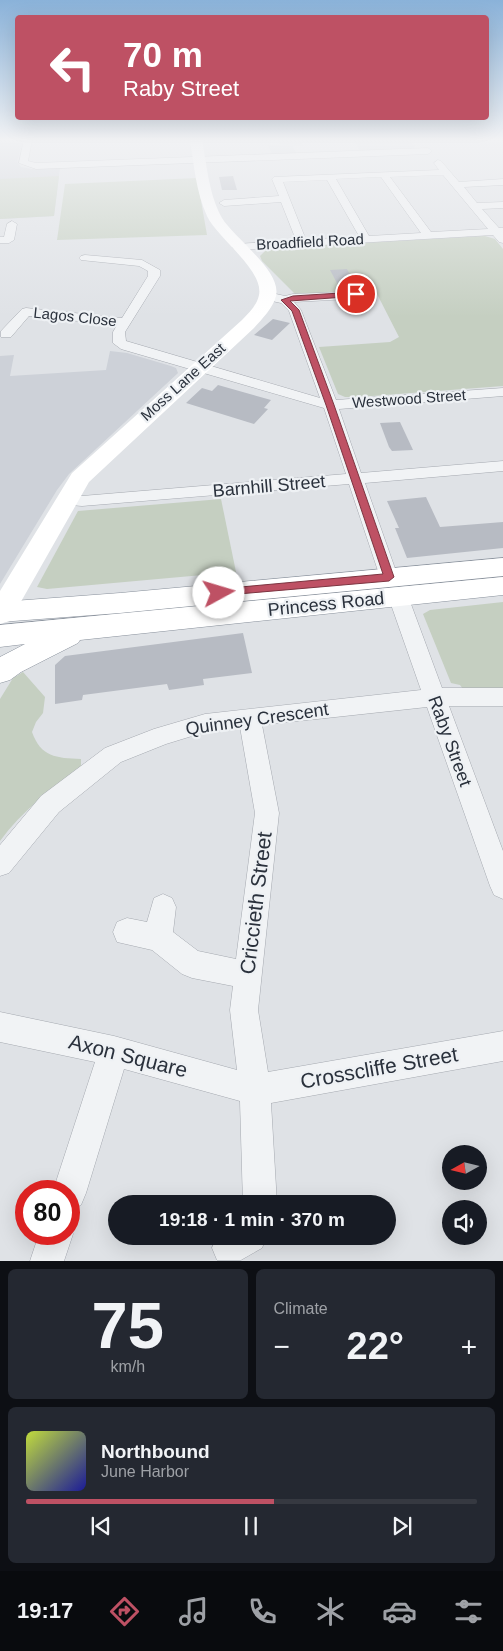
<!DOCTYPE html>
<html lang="en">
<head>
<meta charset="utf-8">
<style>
  :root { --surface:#171b24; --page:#242831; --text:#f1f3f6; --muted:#9ea1a6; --line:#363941; --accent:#be5164 }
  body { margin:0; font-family:Helvetica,sans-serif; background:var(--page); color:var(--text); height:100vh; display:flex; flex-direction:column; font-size:19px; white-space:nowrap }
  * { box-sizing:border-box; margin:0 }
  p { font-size:16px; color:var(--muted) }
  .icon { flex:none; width:28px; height:28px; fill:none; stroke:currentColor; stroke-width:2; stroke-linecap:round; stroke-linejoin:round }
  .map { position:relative; height:1261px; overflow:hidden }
  .side { display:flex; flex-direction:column; gap:8px; padding:8px; background:#0d0f14; flex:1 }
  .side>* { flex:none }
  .banner { position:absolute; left:15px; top:15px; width:474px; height:105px; border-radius:5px; box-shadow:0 5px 20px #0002; background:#be5164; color:#fff; overflow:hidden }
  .needle { width:32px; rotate:262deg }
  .tools { position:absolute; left:442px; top:1145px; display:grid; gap:10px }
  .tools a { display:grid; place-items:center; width:45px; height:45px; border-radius:50%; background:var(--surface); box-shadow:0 5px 20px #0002; font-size:25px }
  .speed { position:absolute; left:15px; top:1180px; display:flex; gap:10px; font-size:25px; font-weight:700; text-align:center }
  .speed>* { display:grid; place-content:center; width:65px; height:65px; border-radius:50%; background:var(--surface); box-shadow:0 5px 20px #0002; line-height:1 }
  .speed .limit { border:8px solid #d22; background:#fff; color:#111 }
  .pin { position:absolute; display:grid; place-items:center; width:42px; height:42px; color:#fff; margin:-21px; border:2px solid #fff; border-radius:50%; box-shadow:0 1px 5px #0007 }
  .me { position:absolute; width:55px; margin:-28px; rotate:84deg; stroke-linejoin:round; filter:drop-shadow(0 0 4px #0008) }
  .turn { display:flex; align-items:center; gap:18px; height:105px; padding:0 25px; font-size:22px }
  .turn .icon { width:65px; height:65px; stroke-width:2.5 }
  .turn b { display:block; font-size:35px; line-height:42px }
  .big { font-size:38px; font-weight:600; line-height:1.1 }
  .side .widget { flex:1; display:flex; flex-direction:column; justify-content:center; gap:8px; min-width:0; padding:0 18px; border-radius:8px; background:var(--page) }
  .side .dial { align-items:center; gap:0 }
  .dial b { font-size:65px; line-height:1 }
  .song { display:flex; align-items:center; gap:15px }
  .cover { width:60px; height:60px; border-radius:8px; background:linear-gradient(135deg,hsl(70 70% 55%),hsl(240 70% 35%)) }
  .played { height:5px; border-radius:2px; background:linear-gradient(90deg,var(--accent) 55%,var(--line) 55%) }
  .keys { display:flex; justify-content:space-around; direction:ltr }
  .heat { display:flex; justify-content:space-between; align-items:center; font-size:28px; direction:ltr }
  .side .tiles { flex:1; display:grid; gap:8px; grid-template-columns:1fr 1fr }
  .widget:last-child { grid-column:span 2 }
  .trip { position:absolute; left:108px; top:1195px; width:288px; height:50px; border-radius:25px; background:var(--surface); box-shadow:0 5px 20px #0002; font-weight:600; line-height:50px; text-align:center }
  .dock { display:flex; height:80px; justify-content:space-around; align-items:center; background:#090b0e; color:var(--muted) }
  .dock .icon { width:35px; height:35px }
  .dock .active { color:var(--accent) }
  .dock b { font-size:22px; color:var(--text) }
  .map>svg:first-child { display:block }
</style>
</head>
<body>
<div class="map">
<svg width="503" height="1261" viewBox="0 0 503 1261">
  <rect width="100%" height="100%" fill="#dfe2e6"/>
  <g fill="#cdd1d8">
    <polygon points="0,140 23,140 17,162 21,167 32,169 60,168 54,216 0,219"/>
    <polygon points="279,140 327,140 328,142 302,143 303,146 293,146 296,153 272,154 268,145 280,145"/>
    <polygon points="354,140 409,140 416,148 360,151"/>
    <polygon points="110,351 127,353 171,366 176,368 178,373 69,474 57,490 0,584 0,356 14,355 10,376 106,370"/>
  </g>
  <g fill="#c5cfc1">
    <polygon points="59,176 54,216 0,219 0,179"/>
    <polygon points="197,178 207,235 57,240 65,184"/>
    <polygon points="485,236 495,239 503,249 503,386 359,397 345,397 338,394 319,347 390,342 399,337 375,290 295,294 262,261 260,256 266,250 276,248"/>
    <polygon points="221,499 236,572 47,589 37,587 78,511"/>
    <polygon points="503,602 503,688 463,689 460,685 451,683 423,614 430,610"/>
    <path d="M23,672L45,697L43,713L36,722L32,732C41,757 56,758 81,759V766C51,789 22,811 0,841V699L13,678Z"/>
  </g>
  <g fill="#b7bbc3">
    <polygon points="233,176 237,190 222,190 219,177"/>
    <polygon points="347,269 355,284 338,285 330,270"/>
    <polygon points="273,319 290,323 272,340 254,335"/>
    <polygon points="218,385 271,400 264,408 268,409 254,424 186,403 202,388 212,391"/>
    <polygon points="400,422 413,450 392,451 389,447 380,423"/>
    <polygon points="426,497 440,527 503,522 503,548 407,558 395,528 399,528 387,501"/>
    <polygon points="243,633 252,673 203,679 204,685 169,690 167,684 83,695 82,700 55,704 55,665 65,656"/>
  </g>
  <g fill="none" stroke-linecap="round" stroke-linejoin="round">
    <defs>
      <g id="minor">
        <polygon points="24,140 32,140 28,161 36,163 428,148 432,151 428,154 36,169 19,163"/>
        <path d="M438,160L441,161L459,182L503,179V185L464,187L477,203L503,202V208L482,209L499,228H503V243L499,242L493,235L237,250L232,247L237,244L296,240L281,202L224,206L219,203L224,200L279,196L272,179L274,177L439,170L434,163ZM443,175L488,229L431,232L390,177ZM381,177L421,233L369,236L336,179ZM327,180L359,236L306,240L283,182Z"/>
        <polygon points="12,221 17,224 14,240 9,243 0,243 0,237 4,237 7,224"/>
        <polygon points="85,255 142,260 160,270 160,276 125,332 126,341 320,398 289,311 281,303 263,299 261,296 267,292 285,296 293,294 370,291 372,294 370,297 366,298 294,302 301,310 336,400 503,388 503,396 339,409 361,473 503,461 503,471 365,483 398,577 396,582 389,584 382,582 380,577 349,484 82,506 59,504 57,500 59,496 82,496 346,474 324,408 121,349 113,343 113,332 117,325 29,316 11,337 1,337 1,331 22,309 26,308 122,318 148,276 148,271 139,266 81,260 79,258 81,256"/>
        <polygon points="398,589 405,591 408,596 442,688 503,688 503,706 449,706 503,851 503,899 494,895 490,886 427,707 262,725 279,813 258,1010 268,1072 503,1031 503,1061 271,1103 277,1204 243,1204 240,1101 124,1069 86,1193 81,1205 69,1210 69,1191 53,1191 95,1062 0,1042 0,1012 114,1036 237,1070 230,1010 233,986 192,978 182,974 152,950 117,942 113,932 117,922 127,918 147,922 154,898 163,894 172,898 176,907 173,932 198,951 236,959 255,813 240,727 205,732 166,744 121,762 59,812 9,873 0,876 0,845 41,796 105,748 154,729 205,714 421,690 388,596 391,591"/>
        <polygon points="69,1223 73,1234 64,1261 30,1261 39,1234 69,1234"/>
        <polygon points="217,1236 267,1236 262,1248 241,1260 217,1260 212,1248"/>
      </g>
      <g id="trunk">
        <polygon points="503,558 503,576 120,613 0,622 0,602 120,593"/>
        <polygon points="503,577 503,595 80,640 78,643 21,672 10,680 0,683 0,657 25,644 0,647 0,625"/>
      </g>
    </defs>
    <use href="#minor" stroke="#a5a9b0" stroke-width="1"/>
    <use href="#trunk" stroke="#88909b" stroke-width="1"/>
    <use href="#minor" fill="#f1f3f5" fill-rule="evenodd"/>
    <path fill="#fff" fill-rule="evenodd" d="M190,140H202C207,166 209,195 222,218C234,238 282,271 276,296C273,308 262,319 254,328L89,482L10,621L0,624V591L72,473L242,320C249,313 257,305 259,295C264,270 217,238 207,216C196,192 194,165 190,140Z"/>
    <use href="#trunk" fill="#fff" fill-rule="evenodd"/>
  </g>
  <linearGradient id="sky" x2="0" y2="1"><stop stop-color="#8ab2d9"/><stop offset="0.44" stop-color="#f1f2f4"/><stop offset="1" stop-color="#f1f2f4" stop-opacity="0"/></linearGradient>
  <rect width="503" height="317" fill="url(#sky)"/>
  <polygon fill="#be5164" stroke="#7c3541" points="356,292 360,294 359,296 290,301 299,310 334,405 394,577 389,581 215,596 214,593 219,589 383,574 326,405 292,311 281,300 293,296"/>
  <g text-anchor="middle" stroke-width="4.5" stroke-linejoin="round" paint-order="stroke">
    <g font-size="15" fill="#2a313c" stroke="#eef1f4">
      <text transform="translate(310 242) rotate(-3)" y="5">Broadfield Road</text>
      <text transform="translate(75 317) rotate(6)" y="5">Lagos Close</text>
      <text transform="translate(183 382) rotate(-42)" y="5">Moss Lane East</text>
      <text transform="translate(409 399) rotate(-4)" y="5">Westwood Street</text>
    </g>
    <g font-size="18" fill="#2a313c" stroke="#eef1f4">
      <text transform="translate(269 486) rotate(-5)" y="6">Barnhill Street</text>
      <text transform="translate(326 604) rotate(-6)" y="6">Princess Road</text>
      <text transform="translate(257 719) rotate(-8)" y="6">Quinney Crescent</text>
      <text transform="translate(450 741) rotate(70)" y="6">Raby Street</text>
    </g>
    <g font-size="21" fill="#2a313c" stroke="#eef1f4">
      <text transform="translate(256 903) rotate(-83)" y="7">Criccieth Street</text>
      <text transform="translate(128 1056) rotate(14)" y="7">Axon Square</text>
      <text transform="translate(379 1068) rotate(-10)" y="7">Crosscliffe Street</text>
    </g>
  </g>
</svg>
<div class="tools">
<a><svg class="needle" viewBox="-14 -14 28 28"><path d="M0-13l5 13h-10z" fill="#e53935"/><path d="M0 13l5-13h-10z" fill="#9ea1a6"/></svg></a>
<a><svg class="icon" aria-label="sound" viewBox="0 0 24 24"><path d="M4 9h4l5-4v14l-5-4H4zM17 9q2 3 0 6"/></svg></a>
</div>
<div class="speed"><div class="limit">80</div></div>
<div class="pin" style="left:356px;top:294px;background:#d93025"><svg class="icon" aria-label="arrive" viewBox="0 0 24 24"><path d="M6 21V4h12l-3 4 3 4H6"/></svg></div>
<svg class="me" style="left:219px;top:593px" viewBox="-20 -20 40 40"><circle r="19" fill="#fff"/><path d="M0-13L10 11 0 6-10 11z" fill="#be5164"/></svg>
<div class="trip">19:18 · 1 min · 370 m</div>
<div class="banner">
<div class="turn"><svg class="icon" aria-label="left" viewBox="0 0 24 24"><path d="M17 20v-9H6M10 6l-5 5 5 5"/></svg><div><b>70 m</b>Raby Street</div></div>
</div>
</div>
<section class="side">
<div class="tiles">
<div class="widget dial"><b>75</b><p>km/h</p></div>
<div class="widget"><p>Climate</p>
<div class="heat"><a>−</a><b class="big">22°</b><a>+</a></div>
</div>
<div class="widget">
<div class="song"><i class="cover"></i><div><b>Northbound</b><p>June Harbor</p></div></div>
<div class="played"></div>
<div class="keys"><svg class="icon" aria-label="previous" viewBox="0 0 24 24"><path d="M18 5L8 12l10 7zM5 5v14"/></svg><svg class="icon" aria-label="pause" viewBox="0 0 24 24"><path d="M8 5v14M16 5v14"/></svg><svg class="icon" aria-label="next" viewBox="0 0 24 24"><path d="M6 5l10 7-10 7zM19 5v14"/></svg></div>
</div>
</div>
</section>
<nav class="dock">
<b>19:17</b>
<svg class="icon active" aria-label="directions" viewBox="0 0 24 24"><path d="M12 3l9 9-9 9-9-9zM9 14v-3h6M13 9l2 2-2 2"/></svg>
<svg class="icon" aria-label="music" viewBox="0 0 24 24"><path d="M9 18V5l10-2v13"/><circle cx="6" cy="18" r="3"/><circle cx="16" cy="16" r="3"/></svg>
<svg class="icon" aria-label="phone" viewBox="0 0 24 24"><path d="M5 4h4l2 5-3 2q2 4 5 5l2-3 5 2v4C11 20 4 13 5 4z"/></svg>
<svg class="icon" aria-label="climate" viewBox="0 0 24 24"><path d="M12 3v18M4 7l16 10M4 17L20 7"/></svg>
<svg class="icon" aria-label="car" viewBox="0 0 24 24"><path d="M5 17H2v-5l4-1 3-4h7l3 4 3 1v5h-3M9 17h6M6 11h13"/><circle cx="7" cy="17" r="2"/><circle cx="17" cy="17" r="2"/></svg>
<svg class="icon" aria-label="filters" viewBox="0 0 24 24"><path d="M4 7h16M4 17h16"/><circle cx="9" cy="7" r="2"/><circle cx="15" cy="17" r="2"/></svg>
</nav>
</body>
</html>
